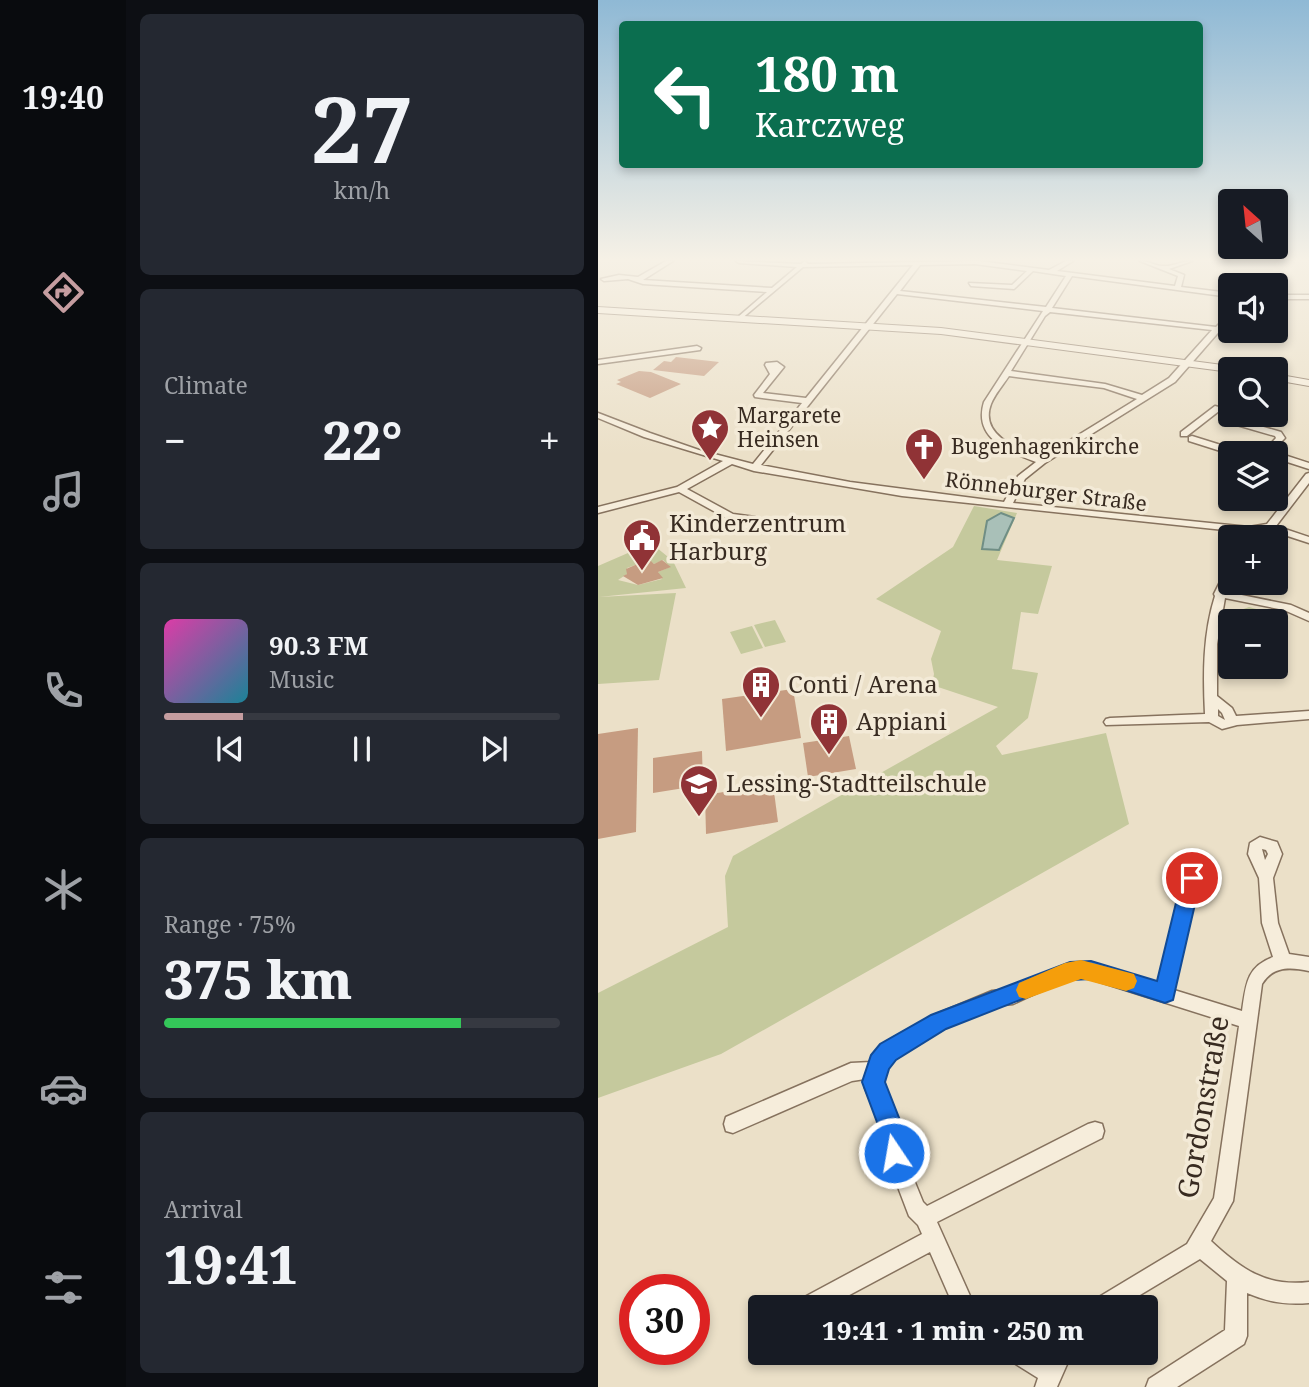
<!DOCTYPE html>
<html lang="en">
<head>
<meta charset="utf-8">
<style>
  :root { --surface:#171b24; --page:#242831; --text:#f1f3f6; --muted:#9ea1a6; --line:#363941; --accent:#c59da0 }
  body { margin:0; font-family:"Noto Serif",serif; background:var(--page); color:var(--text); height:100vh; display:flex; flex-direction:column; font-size:26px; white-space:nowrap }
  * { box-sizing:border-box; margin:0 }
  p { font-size:23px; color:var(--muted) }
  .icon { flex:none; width:38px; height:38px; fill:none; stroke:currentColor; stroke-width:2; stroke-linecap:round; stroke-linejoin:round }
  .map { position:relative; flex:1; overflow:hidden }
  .details { display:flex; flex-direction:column; gap:14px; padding:14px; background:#0d0f14; width:472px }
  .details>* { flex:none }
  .top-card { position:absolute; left:21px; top:21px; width:584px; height:147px; border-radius:7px; box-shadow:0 4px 10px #0003; background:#0b6e4f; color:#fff; overflow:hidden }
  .needle { width:46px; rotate:333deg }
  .controls { position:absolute; left:620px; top:189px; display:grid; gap:14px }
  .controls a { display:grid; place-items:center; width:70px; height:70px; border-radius:7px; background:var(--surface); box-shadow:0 4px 10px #0003; font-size:35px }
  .speed { position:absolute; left:21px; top:1274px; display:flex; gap:14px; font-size:35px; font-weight:700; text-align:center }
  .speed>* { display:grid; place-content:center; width:91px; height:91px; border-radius:50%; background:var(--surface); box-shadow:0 4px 10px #0003; line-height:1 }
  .speed .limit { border:10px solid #d22; background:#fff; color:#111 }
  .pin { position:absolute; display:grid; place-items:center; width:60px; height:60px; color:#fff; margin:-30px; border:4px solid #fff; border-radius:50%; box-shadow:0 2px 7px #0007 }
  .me { position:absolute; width:77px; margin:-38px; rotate:348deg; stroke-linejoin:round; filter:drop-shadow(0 0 5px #0008) }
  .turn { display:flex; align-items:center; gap:24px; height:147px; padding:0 21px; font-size:32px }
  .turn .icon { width:91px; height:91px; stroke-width:2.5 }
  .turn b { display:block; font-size:49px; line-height:60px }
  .big { font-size:52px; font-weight:800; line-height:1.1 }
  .details .tile { flex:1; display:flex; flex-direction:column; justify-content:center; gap:10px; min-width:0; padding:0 24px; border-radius:10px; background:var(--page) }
  .details .dial { align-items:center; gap:0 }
  .dial b { font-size:91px; line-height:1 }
  .song { display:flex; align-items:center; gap:21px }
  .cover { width:84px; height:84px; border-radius:10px; background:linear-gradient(135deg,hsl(320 70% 55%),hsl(190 70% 35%)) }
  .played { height:7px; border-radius:4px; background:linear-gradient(90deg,var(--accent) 20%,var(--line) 20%) }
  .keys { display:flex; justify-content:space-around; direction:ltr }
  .heat { display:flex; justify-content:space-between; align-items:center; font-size:38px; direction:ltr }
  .charge { height:10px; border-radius:5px; background:linear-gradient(90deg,#34c759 75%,var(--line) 0) }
  .trip { position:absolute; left:150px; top:1295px; width:410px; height:70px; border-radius:7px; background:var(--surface); box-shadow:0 4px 10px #0003; font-weight:800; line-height:70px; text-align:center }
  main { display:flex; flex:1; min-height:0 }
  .menu { display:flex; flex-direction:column; width:126px; justify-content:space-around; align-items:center; background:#090b0e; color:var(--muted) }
  .menu .icon { width:49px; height:49px }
  .menu .selected { color:var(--accent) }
  .menu b { font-size:32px; color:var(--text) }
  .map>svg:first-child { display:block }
</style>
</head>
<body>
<main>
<nav class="menu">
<b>19:40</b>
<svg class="icon selected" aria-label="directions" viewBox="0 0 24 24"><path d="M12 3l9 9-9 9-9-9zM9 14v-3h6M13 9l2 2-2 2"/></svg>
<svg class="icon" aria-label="music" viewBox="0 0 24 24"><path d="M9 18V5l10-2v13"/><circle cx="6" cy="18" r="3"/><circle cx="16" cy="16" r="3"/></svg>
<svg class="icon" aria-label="phone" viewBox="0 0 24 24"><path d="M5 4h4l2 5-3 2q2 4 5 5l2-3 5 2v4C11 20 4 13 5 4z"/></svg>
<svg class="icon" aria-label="climate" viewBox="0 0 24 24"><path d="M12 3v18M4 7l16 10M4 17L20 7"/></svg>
<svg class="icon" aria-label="car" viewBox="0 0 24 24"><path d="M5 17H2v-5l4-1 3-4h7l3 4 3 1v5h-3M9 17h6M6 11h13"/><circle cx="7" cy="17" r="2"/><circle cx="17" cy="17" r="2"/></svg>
<svg class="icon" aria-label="filters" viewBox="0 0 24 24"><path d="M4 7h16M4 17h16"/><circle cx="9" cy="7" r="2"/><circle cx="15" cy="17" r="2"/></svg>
</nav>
<section class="details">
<div class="tile dial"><b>27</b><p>km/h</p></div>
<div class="tile"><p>Climate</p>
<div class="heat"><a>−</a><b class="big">22°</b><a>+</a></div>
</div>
<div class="tile">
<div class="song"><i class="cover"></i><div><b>90.3 FM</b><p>Music</p></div></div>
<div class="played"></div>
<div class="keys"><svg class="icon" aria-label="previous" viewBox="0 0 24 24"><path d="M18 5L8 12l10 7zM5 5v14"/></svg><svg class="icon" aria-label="pause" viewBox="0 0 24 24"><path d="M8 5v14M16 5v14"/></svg><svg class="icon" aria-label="next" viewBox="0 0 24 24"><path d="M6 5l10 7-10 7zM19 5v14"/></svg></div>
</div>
<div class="tile"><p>Range · 75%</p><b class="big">375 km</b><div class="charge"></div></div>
<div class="tile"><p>Arrival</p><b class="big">19:41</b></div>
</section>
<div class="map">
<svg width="711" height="1387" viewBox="0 0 711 1387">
  <rect width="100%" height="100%" fill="#ebe0c8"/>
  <g fill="#c5c99d" fill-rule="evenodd">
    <polygon points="376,506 419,513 399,560 454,566 440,614 423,612 414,669 440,673 430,718 398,746 404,755 508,733 531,824 123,1054 0,1098 0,993 130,927 127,876 135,856 400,707 334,685 336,674 333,659 343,631 278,599 355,547"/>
    <path d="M53,543L75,561L88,588L1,597L78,593L61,680L0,684V566ZM51,560L56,564L65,560L72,567L60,572L64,579L40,585L20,580L29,574V568Z"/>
    <polygon points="651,607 691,618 680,622 667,618 639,621 640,611"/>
    <polygon points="177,620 188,642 167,647 156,625"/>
    <polygon points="154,626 165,648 143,654 132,632"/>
  </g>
  <polygon fill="#a9c0b8" stroke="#708e85" stroke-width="2" points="403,513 416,518 401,550 384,549 389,521"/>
  <g fill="#c69c81">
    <polygon points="78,357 121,362 106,376 55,370 66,361 73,362"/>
    <polygon points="41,371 53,372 83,384 52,398 18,384 23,382 19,380"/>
    <polygon points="51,559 56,564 64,560 73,567 60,572 65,578 40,585 25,576 29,574 28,569"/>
    <polygon points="195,689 203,738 128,751 124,699"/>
    <polygon points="40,728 38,832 0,839 0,734"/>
    <polygon points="251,736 258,769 210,777 205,743"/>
    <polygon points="104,751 105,785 55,793 55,758"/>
    <polygon points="175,784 180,822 108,834 107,795"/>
  </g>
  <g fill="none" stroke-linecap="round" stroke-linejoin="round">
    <defs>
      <g id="minor">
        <path d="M68,261H75L45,280L174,288L199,267L141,263L138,261L203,264L207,261L210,264L381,261L451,270L468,261H475L459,271L577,286L580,276L542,261C551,261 557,266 565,266C574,267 584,261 594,261L571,269L586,275L583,287L632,293V297L474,276L454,308L618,327L632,313V319L577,382L447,463L427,479L415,503L651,527L669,524L708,474L711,473V483L678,526L711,537V543L671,530L655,532L653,537H646L645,532L304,496L156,471L134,464L89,489L135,514L157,517L163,525L161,527L142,529L130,519L81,492L0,513V507L79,487L125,461L46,437L0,418V413L52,433L101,450L155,464L204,403L157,397L156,395L172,374L167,365L168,363L179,362L186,367L165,393L208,398L315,265L205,267L142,320L139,318L140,317L169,292L45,284L30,279L6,281L3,279L21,275L40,277ZM377,264L429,271L414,285L371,283L373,286L416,289L435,271L468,276L448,307L302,291L322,265ZM299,294L445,311L386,402C375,438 409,451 438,462L420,476L406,502L252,482L163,465ZM452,312L614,330L571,378L544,395L507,384L413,371L447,316ZM411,376L506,388L539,399L443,458C420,449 381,435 393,404C397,394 405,385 411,376Z"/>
        <rect x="677" y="295" width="34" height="4"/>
        <polygon points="99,346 103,348 102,350 0,364 0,360"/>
        <polygon points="617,406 632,410 632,415 636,415 638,419 683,432 687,438 676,449 677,452 711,463 711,469 677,458 677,453 669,453 668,449 678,438 677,436 632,423 628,415 621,411 589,436 583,436 583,432"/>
        <polygon points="594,436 642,451 643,453 632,454 591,441 591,437"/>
        <path d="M632,569L633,583L629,592L693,605L711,613V621L686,610L627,598L619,644V696L634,708L638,716L711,711V719L639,725L624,729L611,722L508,725L506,722L508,719L512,718L607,714C605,674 605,634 617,596L616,594L627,572ZM620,709L624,713L627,720L620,716Z"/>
        <path d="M662,837L679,842L684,854L675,878L680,923L691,954L711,957V971C692,967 675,966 664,984L635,1201L613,1241C643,1269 668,1287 711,1282V1303C688,1305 670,1302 649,1293V1336L646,1344L579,1387H548L551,1379L627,1330L629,1281L602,1259L522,1307H492L496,1300L589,1244L616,1198L641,1026L483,976L462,982L415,1004L395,1006L346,1028L303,1052L288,1068L285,1077V1088L304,1133L305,1153L325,1202L329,1206L490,1124L497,1122L504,1124L506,1131L504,1138L339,1222L377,1307H356L332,1252L229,1307H198L201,1300L324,1234L320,1225L311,1216L287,1153L286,1133L267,1088V1079L254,1081L135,1133L128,1131L126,1124L128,1117L253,1063L273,1062L291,1040L334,1016L394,991L414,989L453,971L483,962L561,985L587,878L589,874L594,872L599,874L601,878L576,990L644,1011C648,985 648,967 675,957L664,923L661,878L650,854L652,843ZM664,849L668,850L670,854L667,860Z"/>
        <polygon points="410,1353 440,1353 449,1359 452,1353 474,1353 459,1387 437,1387 440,1378 413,1361"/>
      </g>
      <g id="tertiary">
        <polygon points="0,307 343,328 632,366 637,369 632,369 632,372 343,334 0,313"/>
        <polygon points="677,374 711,380 711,386 677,380"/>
      </g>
    </defs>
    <use href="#minor" stroke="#86725e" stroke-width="3"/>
    <use href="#tertiary" stroke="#86725e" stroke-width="2"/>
    <use href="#minor" fill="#f6eddb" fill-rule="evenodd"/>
    <use href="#tertiary" fill="#f6eddb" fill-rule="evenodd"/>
  </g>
  <linearGradient id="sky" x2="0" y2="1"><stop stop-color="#8fb9d5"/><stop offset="0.57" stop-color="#f6f1e6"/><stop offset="1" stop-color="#f6f1e6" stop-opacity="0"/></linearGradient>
  <rect width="711" height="455" fill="url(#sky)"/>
  <polygon fill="#1a73e8" stroke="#114b97" stroke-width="2" points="594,870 601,872 603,878 575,1000 567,1003 493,979 473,980 348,1029 298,1060 291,1069 287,1082 307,1133 309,1153 305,1162 296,1166 288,1162 283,1133 264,1082 273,1055 282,1044 333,1015 472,962 493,961 559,981 584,878 587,872"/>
  <polygon fill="#f59e0b" points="483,960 536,974 539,981 536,988 528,991 483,979 428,999 421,997 418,990 421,983 467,963"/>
  <defs>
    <symbol id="sight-pin" viewBox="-11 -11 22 30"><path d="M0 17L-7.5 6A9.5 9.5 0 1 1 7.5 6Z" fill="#903336" stroke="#f3ead7"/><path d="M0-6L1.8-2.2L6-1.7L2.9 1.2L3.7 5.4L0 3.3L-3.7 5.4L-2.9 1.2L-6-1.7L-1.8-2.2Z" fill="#fff"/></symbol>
    <symbol id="church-pin" viewBox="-11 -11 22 30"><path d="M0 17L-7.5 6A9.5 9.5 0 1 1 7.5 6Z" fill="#903336" stroke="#f3ead7"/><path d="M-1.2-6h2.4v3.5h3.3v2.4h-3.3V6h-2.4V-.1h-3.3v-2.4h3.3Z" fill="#fff"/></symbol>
    <symbol id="civic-pin" viewBox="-11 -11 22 30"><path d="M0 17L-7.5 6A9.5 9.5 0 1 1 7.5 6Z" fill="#903336" stroke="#f3ead7"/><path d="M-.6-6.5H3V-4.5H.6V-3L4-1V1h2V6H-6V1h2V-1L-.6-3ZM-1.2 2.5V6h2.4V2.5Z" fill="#fff"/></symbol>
    <symbol id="building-pin" viewBox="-11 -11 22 30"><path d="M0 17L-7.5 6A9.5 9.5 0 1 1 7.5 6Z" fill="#903336" stroke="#f3ead7"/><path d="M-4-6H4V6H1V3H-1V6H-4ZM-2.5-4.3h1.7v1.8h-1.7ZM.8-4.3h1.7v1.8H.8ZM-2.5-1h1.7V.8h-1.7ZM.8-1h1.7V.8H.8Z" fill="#fff"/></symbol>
    <symbol id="school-pin" viewBox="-11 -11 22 30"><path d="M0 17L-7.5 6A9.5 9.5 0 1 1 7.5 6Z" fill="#903336" stroke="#f3ead7"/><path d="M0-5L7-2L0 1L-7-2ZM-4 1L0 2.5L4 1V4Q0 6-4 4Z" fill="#fff"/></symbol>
  </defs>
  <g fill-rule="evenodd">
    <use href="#sight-pin" x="90" y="406" width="44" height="60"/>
    <use href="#church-pin" x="304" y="425" width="44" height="60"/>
    <use href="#civic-pin" x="22" y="516" width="44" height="60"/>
    <use href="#building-pin" x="141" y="663" width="44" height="60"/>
    <use href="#building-pin" x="209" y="700" width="44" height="60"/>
    <use href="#school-pin" x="79" y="762" width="44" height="60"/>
  </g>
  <g text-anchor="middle" stroke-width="7" stroke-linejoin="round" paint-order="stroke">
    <g font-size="21" fill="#382b21" stroke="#f3ead7" text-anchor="start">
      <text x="139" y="423">Margarete<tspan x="139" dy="24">Heinsen</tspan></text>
      <text x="353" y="454">Bugenhagenkirche</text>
    </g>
    <g font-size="21" fill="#382b21" stroke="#f3ead7">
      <text transform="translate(448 492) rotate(7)" y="7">Rönneburger Straße</text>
    </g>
    <g font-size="24" fill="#382b21" stroke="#f3ead7" text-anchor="start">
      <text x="71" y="532">Kinderzentrum<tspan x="71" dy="28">Harburg</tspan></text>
      <text x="190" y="693">Conti / Arena</text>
      <text x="258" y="730">Appiani</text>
      <text x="128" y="792">Lessing-Stadtteilschule</text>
    </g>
    <g font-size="28" fill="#382b21" stroke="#f3ead7">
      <text transform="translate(605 1107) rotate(-80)" y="10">Gordonstraße</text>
    </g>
  </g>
</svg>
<div class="controls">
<a><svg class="needle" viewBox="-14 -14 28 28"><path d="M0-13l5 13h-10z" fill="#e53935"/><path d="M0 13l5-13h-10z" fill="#9ea1a6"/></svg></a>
<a><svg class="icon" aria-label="sound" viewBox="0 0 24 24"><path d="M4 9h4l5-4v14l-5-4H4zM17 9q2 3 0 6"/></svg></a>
<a><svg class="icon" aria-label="search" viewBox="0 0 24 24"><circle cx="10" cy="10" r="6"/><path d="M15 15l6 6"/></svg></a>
<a><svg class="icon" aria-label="layers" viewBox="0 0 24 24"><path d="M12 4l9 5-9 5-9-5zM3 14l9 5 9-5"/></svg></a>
<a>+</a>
<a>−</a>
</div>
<div class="speed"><div class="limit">30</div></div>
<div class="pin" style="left:594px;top:878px;background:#d93025"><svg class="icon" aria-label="arrive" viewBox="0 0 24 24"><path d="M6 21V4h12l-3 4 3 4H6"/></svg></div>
<svg class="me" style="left:296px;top:1153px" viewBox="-20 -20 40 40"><circle r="17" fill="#1a73e8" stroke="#fff" stroke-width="3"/><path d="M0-11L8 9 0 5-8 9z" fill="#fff"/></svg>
<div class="trip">19:41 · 1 min · 250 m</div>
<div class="top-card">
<div class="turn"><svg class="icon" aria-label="left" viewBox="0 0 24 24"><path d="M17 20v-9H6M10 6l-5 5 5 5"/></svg><div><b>180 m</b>Karczweg</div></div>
</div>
</div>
</main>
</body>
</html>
